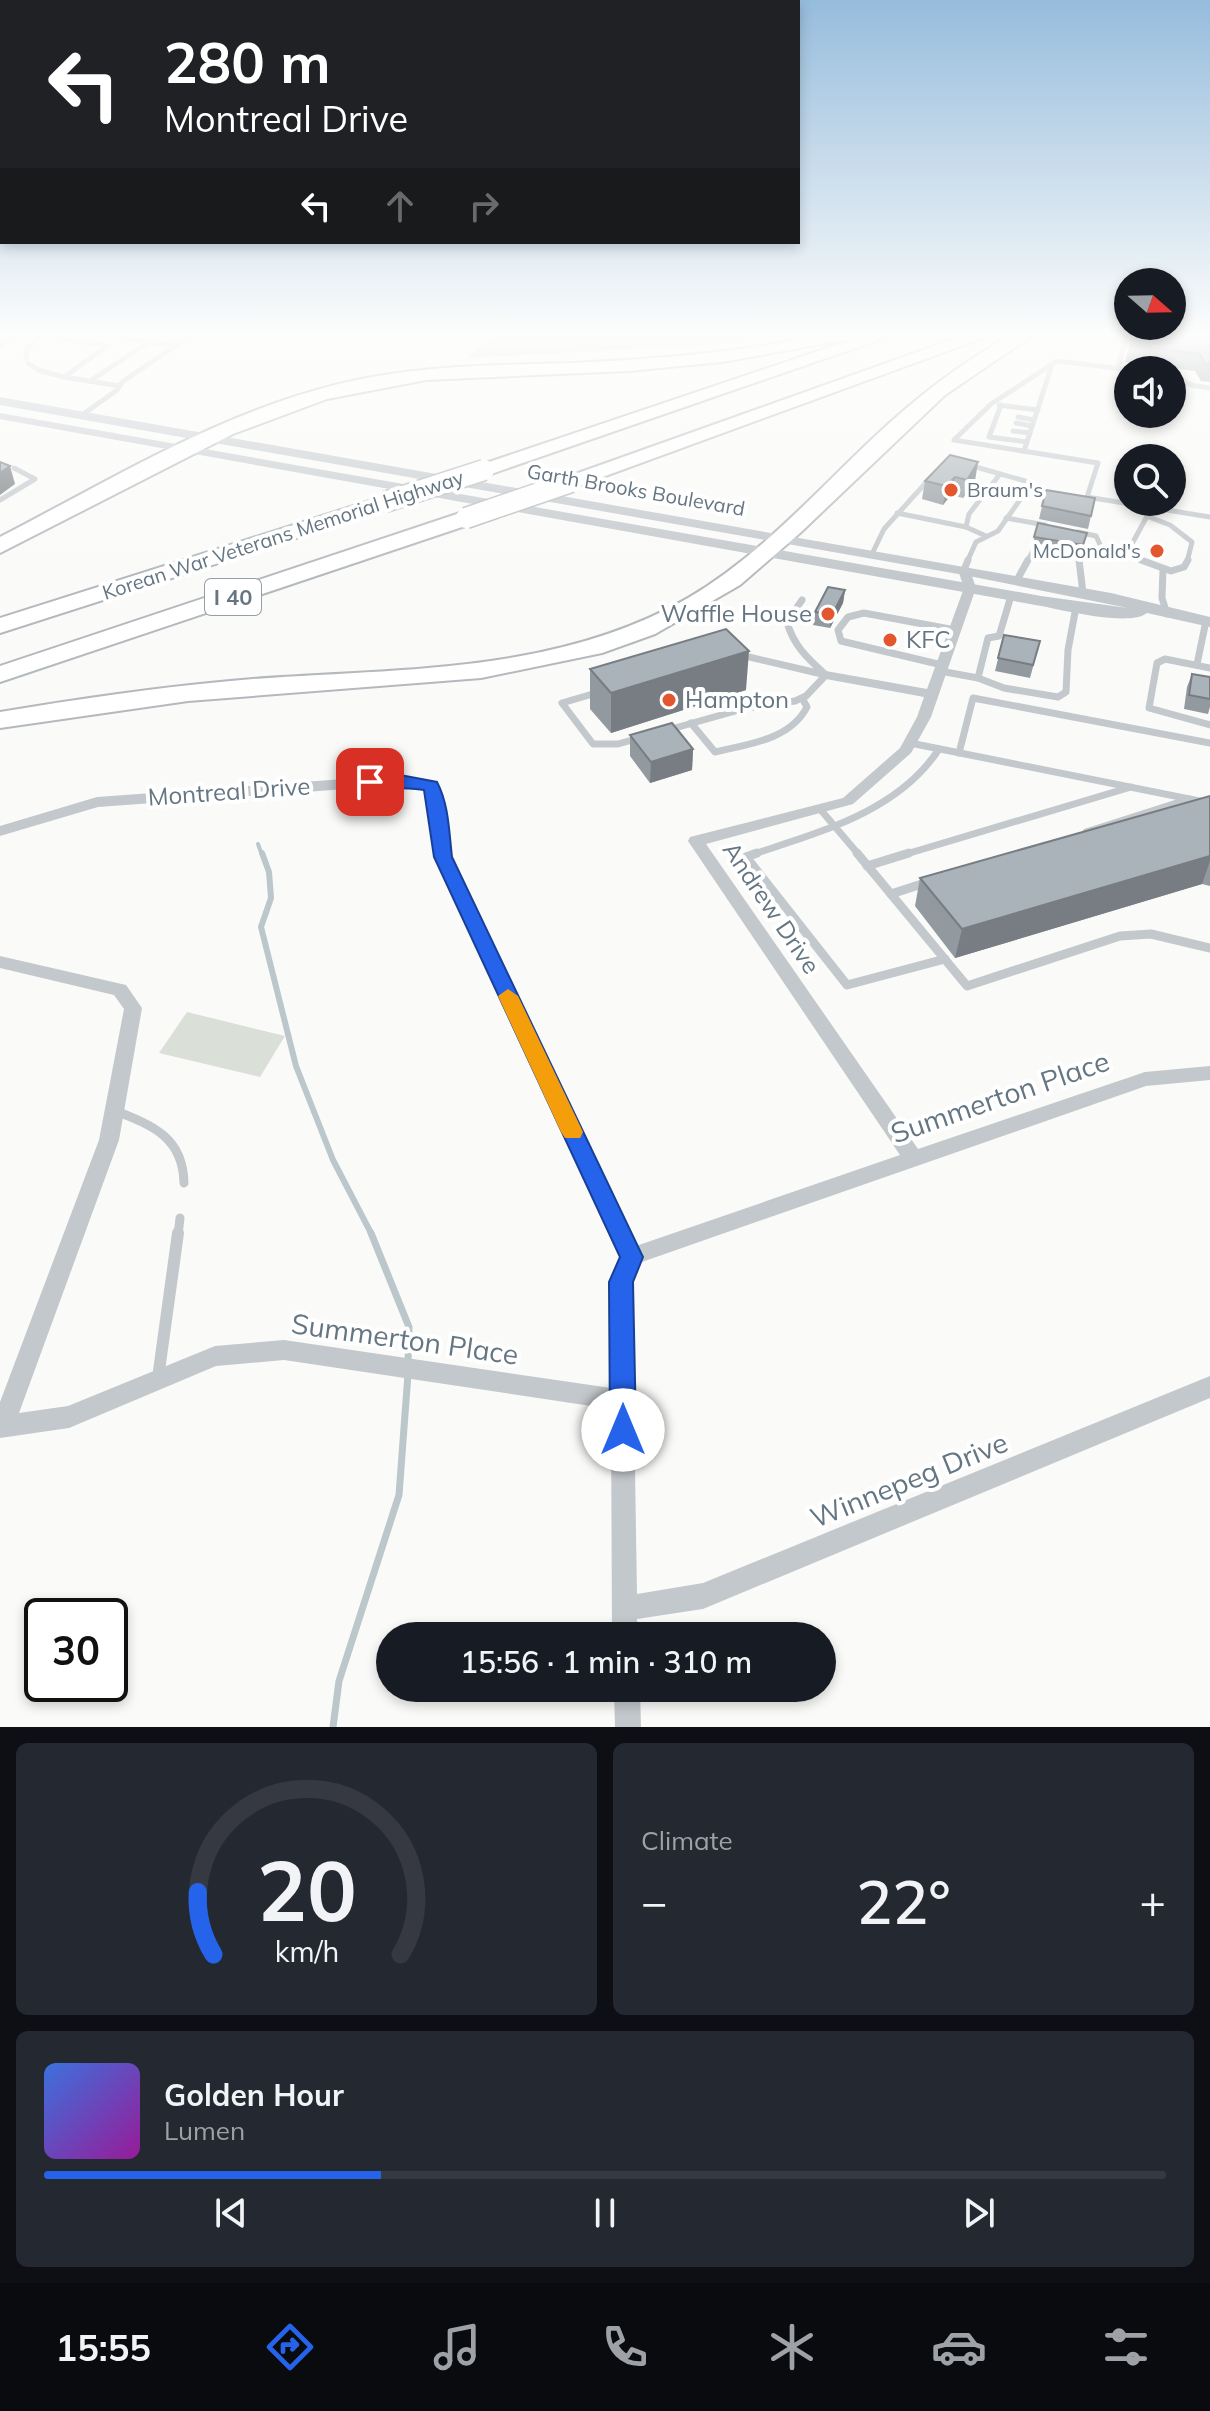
<!DOCTYPE html>
<html lang="en">
<head>
<meta charset="utf-8">
<style>
  :root { --surface:#171b24; --page:#242831; --text:#f1f3f6; --muted:#9ea1a6; --line:#363941; --accent:#2563eb }
  body { margin:0; font-family:Mulish,sans-serif; background:var(--page); color:var(--text); height:100vh; display:flex; flex-direction:column; font-size:30px; white-space:nowrap }
  * { box-sizing:border-box; margin:0 }
  p { font-size:26px; color:var(--muted) }
  .icon { flex:none; width:44px; height:44px; fill:none; stroke:currentColor; stroke-width:2; stroke-linecap:round; stroke-linejoin:round }
  .map { position:relative; height:1727px; overflow:hidden }
  .drawer { display:flex; flex-direction:column; gap:16px; padding:16px; background:#0d0f14; flex:1 }
  .drawer>* { flex:none }
  .top-card { position:absolute; left:0px; top:0px; width:800px; height:244px; box-shadow:0 4px 12px #0003; background:#202124; color:#fff; overflow:hidden }
  .needle { width:52px; rotate:110deg }
  .buttons { position:absolute; left:1114px; top:268px; display:grid; gap:16px }
  .buttons a { display:grid; place-items:center; width:72px; height:72px; border-radius:50%; background:var(--surface); box-shadow:0 4px 12px #0003; font-size:40px }
  .speed { position:absolute; left:24px; top:1598px; display:flex; gap:16px; font-size:40px; font-weight:700; text-align:center }
  .speed>* { display:grid; place-content:center; width:104px; height:104px; border-radius:50%; background:var(--surface); box-shadow:0 4px 12px #0003; line-height:1 }
  .speed .limit { border:4px solid #111; border-radius:12px; background:#fff; color:#111 }
  .pin { position:absolute; display:grid; place-items:center; width:68px; height:68px; color:#fff; margin:-34px; border-radius:16px; box-shadow:0 4px 12px #0006 }
  .me { position:absolute; width:88px; margin:-44px; rotate:0deg; stroke-linejoin:round; filter:drop-shadow(0 0 6px #0008) }
  .turn { display:flex; align-items:center; gap:28px; height:168px; padding:0 32px; font-size:36px }
  .turn .icon { width:104px; height:104px; stroke-width:2.5 }
  .turn b { display:block; font-size:56px; line-height:68px }
  .lanes { display:flex; align-items:center; height:76px; padding:0 32px; background:#0003; justify-content:center; gap:40px; direction:ltr }
  .lanes .off { opacity:.35 }
  .big { font-size:60px; font-weight:600; line-height:1.1 }
  .drawer .card { flex:1; display:flex; flex-direction:column; justify-content:center; gap:12px; min-width:0; padding:0 28px; border-radius:12px; background:var(--page) }
  .drawer .dial { align-items:center; gap:0 }
  .dial svg { height:208px; overflow:visible; fill:none; stroke:var(--line); stroke-width:7; stroke-linecap:round; text-anchor:middle }
  .dial text { fill:var(--text); stroke:none }
  .song { display:flex; align-items:center; gap:24px }
  .cover { width:96px; height:96px; border-radius:12px; background:linear-gradient(135deg,hsl(220 70% 55%),hsl(300 70% 35%)) }
  .played { height:8px; border-radius:4px; background:linear-gradient(90deg,var(--accent) 30%,var(--line) 30%) }
  .keys { display:flex; justify-content:space-around; direction:ltr }
  .heat { display:flex; justify-content:space-between; align-items:center; font-size:44px; direction:ltr }
  .drawer .tiles { flex:1; display:grid; gap:16px; grid-template-columns:1fr 1fr }
  .card:last-child { grid-column:span 2 }
  .trip { position:absolute; left:376px; top:1622px; width:460px; height:80px; border-radius:40px; background:var(--surface); box-shadow:0 4px 12px #0003; font-weight:600; line-height:80px; text-align:center }
  .dock { display:flex; height:128px; justify-content:space-around; align-items:center; background:#090b0e; color:var(--muted) }
  .dock .icon { width:56px; height:56px }
  .dock .active { color:var(--accent) }
  .dock b { font-size:36px; color:var(--text) }
  .map>svg:first-child { display:block }
</style>
</head>
<body>
<div class="map">
<svg width="1210" height="1727" viewBox="0 0 1210 1727">
  <rect width="100%" height="100%" fill="#fafaf8"/>
  <g fill="#dadfd7">
    <polygon points="493,335 761,335 723,344 468,358"/>
    <polygon points="187,1012 285,1036 260,1077 159,1053"/>
  </g>
  <g fill="none" stroke-linecap="round" stroke-linejoin="round">
    <polyline stroke="#bbc7cb" stroke-width="4" points="258,844 262,855"/>
    <polyline stroke="#bbc7cb" stroke-width="6" points="262,853 269,872 271,898 261,927 296,1066 333,1160 372,1235"/>
    <g stroke="#bbc7cb" stroke-width="7">
      <polyline points="371,1233 409,1327 408,1364"/>
      <polyline points="333,1727 339,1681 399,1495 408,1374"/>
    </g>
    <defs>
      <g id="motorway">
        <path d="M819,335H853L850,339L722,362L629,371L426,380L327,399L233,434L0,553V537C120,475 238,401 372,377C438,365 505,365 572,363C655,359 738,353 819,335Z"/>
        <polygon points="866,335 893,335 491,474 484,476 474,470 477,466"/>
        <polygon points="965,335 991,335 578,486 571,488 560,482 564,478"/>
        <path d="M1011,335H1033L945,395L800,533L740,585L655,634L602,653L481,678L188,701L0,728V712L31,707C105,695 179,685 253,679C401,668 555,674 688,598C758,557 813,495 871,440C914,399 959,364 1011,335Z"/>
        <polygon points="385,496 393,497 396,502 393,507 0,633 0,618"/>
        <polygon points="466,511 477,518 474,523 0,682 0,666"/>
      </g>
    </defs>
    <use href="#motorway" stroke="#b4b9bd" stroke-width="4"/>
    <g stroke="#c3c8cc" stroke-width="5">
      <polyline points="43,335 107,346 64,377 120,386"/>
      <polyline points="106,335 149,342"/>
      <polyline points="26,358 27,348 42,335"/>
      <polyline points="28,363 38,370 64,377"/>
      <polyline points="1118,368 1127,335"/>
      <polyline points="1131,370 1057,361 991,404 954,440 1098,463 1087,497 1210,517"/>
      <polyline points="1172,375 1191,385 1210,388"/>
      <polyline points="90,381 149,342 175,346"/>
      <polyline points="999,405 1038,410"/>
      <polyline points="1001,405 989,437 1027,442"/>
      <polyline points="82,415 117,390 122,382 191,335"/>
      <polyline points="1018,417 1034,420"/>
      <polyline points="1016,423 1032,426"/>
      <polyline points="1013,431 1030,433"/>
      <polyline points="1024,451 1051,368"/>
      <polyline points="0,500 35,479 14,468"/>
      <polyline points="897,513 966,527"/>
      <polyline points="1149,517 1170,525 1192,542 1187,562"/>
      <polyline points="1006,518 1045,525"/>
      <polyline points="1078,532 1096,536 1105,555"/>
      <polyline points="986,536 966,527 969,514 1000,474"/>
      <polyline points="872,554 884,529 932,476"/>
      <polyline points="967,562 976,542 998,531 1029,487 1025,481 969,465"/>
      <polyline points="1027,562 1034,549 1079,557"/>
      <polyline points="1080,562 1079,557 1127,553"/>
      <polyline points="1145,562 1127,553 1152,507"/>
    </g>
    <g stroke="#c3c8cc" stroke-width="7">
      <polyline points="1079,560 1083,593"/>
      <polyline points="1141,560 1171,571 1184,567 1188,560"/>
      <polyline points="1163,569 1162,598 1167,614"/>
      <polyline points="964,570 968,560"/>
      <polyline points="1017,580 1028,560"/>
      <path d="M802,600L787,622C793,645 808,659 825,674"/>
      <polygon points="732,653 826,675 806,696 795,701 746,708 618,744 593,744 562,703"/>
      <polyline points="1197,664 1206,621"/>
      <polyline points="942,665 841,641 838,630 848,617 864,613 955,630"/>
      <polyline points="1210,668 1165,659 1157,663 1149,708 1210,725"/>
      <polyline points="940,671 978,678 988,638 999,636 1011,596"/>
      <polyline points="978,678 1004,688 1058,697 1066,692 1068,650 1076,607"/>
      <path d="M691,723L715,752C748,744 790,740 807,707L802,698"/>
      <polyline points="910,743 1210,803"/>
      <polyline points="959,753 973,698 1210,743"/>
      <polyline points="820,809 859,855"/>
      <polyline points="1086,832 1189,799"/>
      <path d="M751,855C819,832 898,812 939,749"/>
      <polyline points="903,855 1131,787"/>
    </g>
    <g stroke="#c3c8cc" stroke-width="9">
      <polyline points="757,853 746,857 847,985 945,959"/>
      <polyline points="857,853 967,986 1120,936 1151,934 1210,948"/>
      <polyline points="867,866 909,853"/>
      <polyline points="891,894 928,882"/>
      <path d="M116,1111C154,1126 183,1138 184,1183"/>
      <polyline points="178,1235 180,1218"/>
    </g>
    <polyline stroke="#c3c8cc" stroke-width="12" points="158,1378 178,1233"/>
    <g fill="#c3c8cc" fill-rule="evenodd">
      <polygon points="9,335 21,335 0,348 0,341"/>
      <polygon points="964,566 970,570 976,588 931,717 911,753 853,804 706,844 918,1149 1145,1072 1210,1066 1210,1080 1146,1086 639,1263 632,1282 637,1594 703,1583 1210,1376 1210,1398 703,1609 637,1619 638,1636 612,1636 611,1409 284,1360 216,1366 69,1428 0,1438 0,1402 99,1140 124,1009 114,995 0,968 0,956 126,985 142,1008 119,1140 19,1413 68,1406 215,1346 284,1340 611,1388 610,1282 621,1257 435,857 430,806 425,789 400,785 98,807 0,836 0,826 97,797 400,775 436,783 446,806 451,857 636,1246 900,1155 688,841 690,837 843,798 900,748 917,717 924,697 826,679 819,675 826,671 927,689 964,588 958,570"/>
      <polygon points="614,1688 640,1688 641,1727 615,1727"/>
    </g>
    <path fill="#c3c8cc" fill-rule="evenodd" d="M0,397L1111,593L1210,617V627L1147,613C1130,627 1063,610 1041,606L5,420L0,419V413L1041,596L1128,608L964,575L0,405Z"/>
    <use href="#motorway" fill="#fff" fill-rule="evenodd"/>
    <defs>
      <g id="motorway-bridge">
        <polyline points="385,502 484,470"/>
        <polyline points="466,518 571,482"/>
      </g>
    </defs>
    <use href="#motorway-bridge" stroke="#b4b9bd" stroke-width="23" stroke-linecap="butt"/>
    <use href="#motorway-bridge" stroke="#fff" stroke-width="20"/>
  </g>
  <g fill="#929a9f">
    <polygon points="1132,335 1210,335 1210,382 1201,381 1195,371 1125,362"/>
    <polygon points="950,455 975,481 963,498 951,495 943,505 922,499 925,481"/>
    <polygon points="1046,490 1095,498 1088,529 1039,519"/>
    <polygon points="1038,523 1087,533 1082,551 1033,543"/>
    <polygon points="845,590 843,603 830,628 813,625 815,612"/>
    <polygon points="1004,635 1040,641 1030,678 995,671"/>
    <polygon points="590,669 746,690 611,733 590,709"/>
    <polygon points="1192,674 1210,677 1210,707 1208,714 1184,709 1187,687"/>
    <polygon points="630,735 693,749 692,770 650,783 630,756"/>
    <polygon points="1210,796 1210,886 1202,884 955,958 915,906 920,878"/>
  </g>
  <g fill="#777d82">
    <polygon points="978,462 975,481 963,498 967,480"/>
    <polygon points="10,466 15,484 0,495 0,473"/>
    <polygon points="955,477 951,495 943,505 946,486"/>
    <polygon points="845,590 843,603 830,628 832,615"/>
    <polygon points="749,651 746,690 611,733 611,693"/>
    <polygon points="693,749 692,770 650,783 651,762"/>
    <polygon points="1210,856 1210,861 1202,884 955,958 962,929"/>
  </g>
  <g fill="#aab3b9" stroke="#777d82" stroke-width="2">
    <polygon points="1132,335 1210,335 1210,364 1206,364 1200,354 1130,345"/>
    <polygon points="950,455 978,462 967,480 955,477 946,486 925,481"/>
    <polygon points="0,462 10,466 0,473"/>
    <polygon points="1046,490 1095,498 1091,516 1042,506"/>
    <polygon points="1038,523 1087,533 1083,545 1034,537"/>
    <polygon points="828,587 845,590 832,615 815,612"/>
    <polygon points="726,629 749,651 611,693 590,669"/>
    <polygon points="1004,635 1040,641 1033,665 998,658"/>
    <polygon points="1192,674 1210,677 1210,699 1189,695"/>
    <polygon points="672,723 693,749 651,762 630,735"/>
    <polygon points="1210,796 1210,856 962,929 920,878"/>
  </g>
  <linearGradient id="sky" x2="0" y2="1"><stop stop-color="#96bcdc"/><stop offset="0.58" stop-color="#fdfdfc"/><stop offset="1" stop-color="#fdfdfc" stop-opacity="0"/></linearGradient>
  <rect width="1210" height="577" fill="url(#sky)"/>
  <path fill="#2563eb" stroke="#184099" stroke-width="2" d="M400,775L437,782C449,805 449,832 452,857L643,1257L633,1282L636,1430L632,1439L623,1443L613,1439L610,1430L609,1282L620,1257L434,857L424,790C408,787 371,790 362,782L370,777Z"/>
  <polygon fill="#f59e0b" points="508,989 518,996 583,1132 580,1138 565,1138 561,1132 498,996"/>
  <g fill="#e4572e" stroke="#fff" stroke-width="3">
    <circle cx="951" cy="490" r="8"/>
    <circle cx="1157" cy="551" r="8"/>
    <circle cx="828" cy="614" r="8"/>
    <circle cx="890" cy="640" r="8"/>
    <circle cx="669" cy="700" r="8"/>
  </g>
  <g text-anchor="middle" stroke-width="8" stroke-linejoin="round" paint-order="stroke">
    <g font-size="20" fill="#657683" stroke="#fff">
      <text transform="translate(636 490) rotate(10)" y="7">Garth Brooks Boulevard</text>
      <text transform="translate(283 535) rotate(-18)" y="7">Korean War Veterans Memorial Highway</text>
    </g>
    <g font-size="20" fill="#657683" stroke="#fff" text-anchor="start">
      <text x="967" y="497">Braum's</text>
      <text x="1141" y="558" text-anchor="end">McDonald's</text>
    </g>
    <rect fill="#fff" stroke="#939fa8" stroke-width="2" x="205" y="579" width="56" height="36" rx="6"/>
    <g font-size="22" font-weight="bold" fill="#657683">
      <text x="233" y="605">I 40</text>
    </g>
    <g font-size="24" fill="#657683" stroke="#fff" text-anchor="start">
      <text x="812" y="622" text-anchor="end">Waffle House</text>
      <text x="906" y="648">KFC</text>
      <text x="685" y="708">Hampton</text>
    </g>
    <g font-size="24" fill="#657683" stroke="#fff">
      <text transform="translate(229 792) rotate(-4)" y="8">Montreal Drive</text>
      <text transform="translate(771 908) rotate(56)" y="8">Andrew Drive</text>
    </g>
    <g font-size="28" fill="#657683" stroke="#fff">
      <text transform="translate(1000 1097) rotate(-19)" y="10">Summerton Place</text>
      <text transform="translate(405 1339) rotate(8)" y="10">Summerton Place</text>
      <text transform="translate(909 1480) rotate(-22)" y="10">Winnepeg Drive</text>
    </g>
  </g>
</svg>
<div class="buttons">
<a><svg class="needle" viewBox="-14 -14 28 28"><path d="M0-13l5 13h-10z" fill="#e53935"/><path d="M0 13l5-13h-10z" fill="#9ea1a6"/></svg></a>
<a><svg class="icon" aria-label="sound" viewBox="0 0 24 24"><path d="M4 9h4l5-4v14l-5-4H4zM17 9q2 3 0 6"/></svg></a>
<a><svg class="icon" aria-label="search" viewBox="0 0 24 24"><circle cx="10" cy="10" r="6"/><path d="M15 15l6 6"/></svg></a>
</div>
<div class="speed"><div class="limit">30</div></div>
<div class="pin" style="left:370px;top:782px;background:#d93025"><svg class="icon" aria-label="arrive" viewBox="0 0 24 24"><path d="M6 21V4h12l-3 4 3 4H6"/></svg></div>
<svg class="me" style="left:623px;top:1430px" viewBox="-20 -20 40 40"><circle r="19" fill="#fff"/><path d="M0-13L10 11 0 6-10 11z" fill="#2563eb"/></svg>
<div class="trip">15:56 · 1 min · 310 m</div>
<div class="top-card">
<div class="turn"><svg class="icon" aria-label="left" viewBox="0 0 24 24"><path d="M17 20v-9H6M10 6l-5 5 5 5"/></svg><div><b>280 m</b>Montreal Drive</div></div>
<div class="lanes"><svg class="icon" aria-label="left" viewBox="0 0 24 24"><path d="M17 20v-9H6M10 6l-5 5 5 5"/></svg><svg class="icon off" aria-label="ahead" viewBox="0 0 24 24"><path d="M12 20V5M6 11l6-6 6 6"/></svg><svg class="icon off" aria-label="right" viewBox="0 0 24 24"><path d="M7 20v-9h11M14 6l5 5-5 5"/></svg></div>
</div>
</div>
<section class="drawer">
<div class="tiles">
<div class="card dial"><svg viewBox="0 0 100 80">
<path d="M14 69A42 42 0 1 1 86 69"/>
<path d="M14 69A42 42 0 0 1 8 45" stroke="#2563eb"/>
<text x="50" y="56" font-size="32" font-weight="700">20</text>
<text x="50" y="72" font-size="11">km/h</text>
</svg></div>
<div class="card"><p>Climate</p>
<div class="heat"><a>−</a><b class="big">22°</b><a>+</a></div>
</div>
<div class="card">
<div class="song"><i class="cover"></i><div><b>Golden Hour</b><p>Lumen</p></div></div>
<div class="played"></div>
<div class="keys"><svg class="icon" aria-label="previous" viewBox="0 0 24 24"><path d="M18 5L8 12l10 7zM5 5v14"/></svg><svg class="icon" aria-label="pause" viewBox="0 0 24 24"><path d="M8 5v14M16 5v14"/></svg><svg class="icon" aria-label="next" viewBox="0 0 24 24"><path d="M6 5l10 7-10 7zM19 5v14"/></svg></div>
</div>
</div>
</section>
<nav class="dock">
<b>15:55</b>
<svg class="icon active" aria-label="directions" viewBox="0 0 24 24"><path d="M12 3l9 9-9 9-9-9zM9 14v-3h6M13 9l2 2-2 2"/></svg>
<svg class="icon" aria-label="music" viewBox="0 0 24 24"><path d="M9 18V5l10-2v13"/><circle cx="6" cy="18" r="3"/><circle cx="16" cy="16" r="3"/></svg>
<svg class="icon" aria-label="phone" viewBox="0 0 24 24"><path d="M5 4h4l2 5-3 2q2 4 5 5l2-3 5 2v4C11 20 4 13 5 4z"/></svg>
<svg class="icon" aria-label="climate" viewBox="0 0 24 24"><path d="M12 3v18M4 7l16 10M4 17L20 7"/></svg>
<svg class="icon" aria-label="car" viewBox="0 0 24 24"><path d="M5 17H2v-5l4-1 3-4h7l3 4 3 1v5h-3M9 17h6M6 11h13"/><circle cx="7" cy="17" r="2"/><circle cx="17" cy="17" r="2"/></svg>
<svg class="icon" aria-label="filters" viewBox="0 0 24 24"><path d="M4 7h16M4 17h16"/><circle cx="9" cy="7" r="2"/><circle cx="15" cy="17" r="2"/></svg>
</nav>
</body>
</html>
